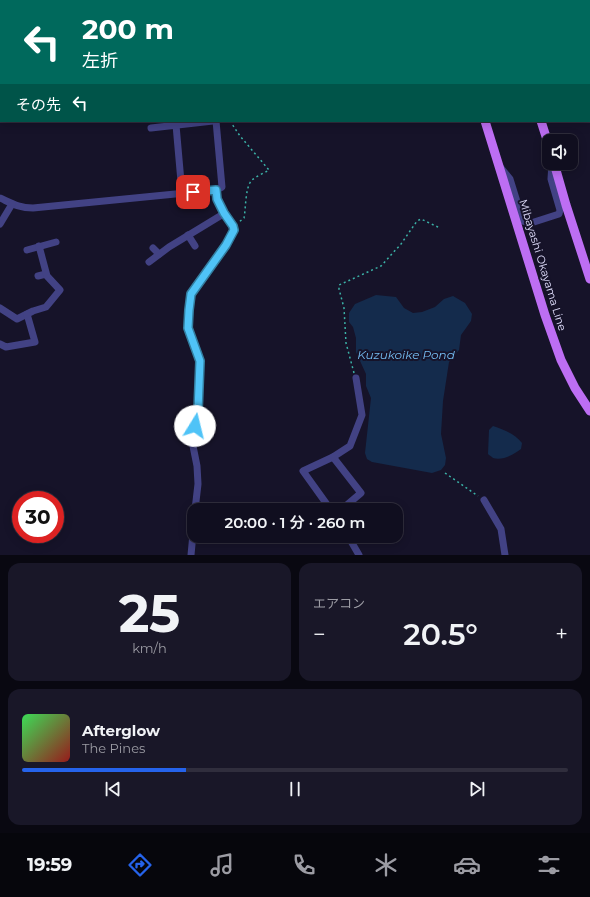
<!DOCTYPE html>
<html lang="ja">
<head>
<meta charset="utf-8">
<style>
  :root { --surface:#100e1f; --page:#191728; --text:#f1f3f6; --muted:#9c9ca4; --line:#302e3d; --accent:#2563eb }
  body { margin:0; font-family:Montserrat,"Noto Sans JP",sans-serif; background:var(--page); color:var(--text); height:100vh; display:flex; flex-direction:column; font-size:15px; white-space:nowrap }
  * { box-sizing:border-box; margin:0 }
  p { font-size:13px; color:var(--muted) }
  .icon { flex:none; width:22px; height:22px; fill:none; stroke:currentColor; stroke-width:2; stroke-linecap:round; stroke-linejoin:round }
  .map { position:relative; height:555px; overflow:hidden }
  .sheet { display:flex; flex-direction:column; gap:8px; padding:8px; background:#090811; flex:1 }
  .sheet>* { flex:none }
  .top-card { position:absolute; left:0px; top:0px; width:590px; height:122px; box-shadow:0 2px 10px #0003,0 0 0 1px var(--line); background:#00695c; color:#fff; overflow:hidden }
  .tools { position:absolute; left:542px; top:134px; display:grid; gap:8px }
  .tools a { display:grid; place-items:center; width:36px; height:36px; border-radius:8px; background:var(--surface); box-shadow:0 2px 10px #0003,0 0 0 1px var(--line); font-size:20px }
  .speed { position:absolute; left:12px; top:491px; display:flex; gap:8px; font-size:20px; font-weight:700; text-align:center }
  .speed>* { display:grid; place-content:center; width:52px; height:52px; border-radius:50%; background:var(--surface); box-shadow:0 2px 10px #0003,0 0 0 1px var(--line); line-height:1 }
  .speed .limit { border:6px solid #d22; background:#fff; color:#111 }
  .pin { position:absolute; display:grid; place-items:center; width:34px; height:34px; color:#fff; margin:-17px; border-radius:8px; box-shadow:0 2px 6px #0006 }
  .me { position:absolute; width:44px; margin:-22px; rotate:9deg; stroke-linejoin:round; filter:drop-shadow(0 0 3px #0008) }
  .turn { display:flex; align-items:center; gap:14px; height:84px; padding:0 16px; font-size:18px }
  .turn .icon { width:52px; height:52px; stroke-width:2.5 }
  .turn b { display:block; font-size:28px; line-height:34px }
  .then { display:flex; align-items:center; height:38px; padding:0 16px; background:#0003; gap:8px; font-size:15px }
  .big { font-size:30px; font-weight:600; line-height:1.1 }
  .sheet .card { flex:1; display:flex; flex-direction:column; justify-content:center; gap:6px; min-width:0; padding:0 14px; border-radius:12px; background:var(--page) }
  .sheet .dial { align-items:center; gap:0 }
  .dial b { font-size:52px; line-height:1 }
  .song { display:flex; align-items:center; gap:12px }
  .cover { width:48px; height:48px; border-radius:6px; background:linear-gradient(135deg,hsl(130 70% 55%),hsl(0 70% 35%)) }
  .played { height:4px; border-radius:2px; background:linear-gradient(90deg,var(--accent) 30%,var(--line) 30%) }
  .keys { display:flex; justify-content:space-around; direction:ltr }
  .heat { display:flex; justify-content:space-between; align-items:center; font-size:22px; direction:ltr }
  .sheet .tiles { flex:1; display:grid; gap:8px; grid-template-columns:1fr 1fr }
  .card:last-child { grid-column:span 2 }
  .trip { position:absolute; left:187px; top:503px; width:216px; height:40px; border-radius:12px; background:var(--surface); box-shadow:0 2px 10px #0003,0 0 0 1px var(--line); font-weight:600; line-height:40px; text-align:center }
  .menu { display:flex; height:64px; justify-content:space-around; align-items:center; background:#06060c; color:var(--muted) }
  .menu .icon { width:28px; height:28px }
  .menu .current { color:var(--accent) }
  .menu b { font-size:18px; color:var(--text) }
  .map>svg:first-child { display:block }
</style>
</head>
<body>
<div class="map">
<svg width="590" height="555" viewBox="0 0 590 555">
  <rect width="100%" height="100%" fill="#161329"/>
  <g fill="#142b4c">
    <polygon points="376,295 396,297 404,308 413,313 422,312 435,307 444,299 453,296 465,303 472,314 471,321 461,335 459,350 449,362 443,401 441,434 446,458 445,465 441,470 432,473 372,462 367,459 365,453 371,398 366,386 366,374 356,352 356,338 353,327 349,322 349,313 355,304"/>
    <path d="M493,426C504,430 514,433 522,443L521,449C514,454 503,461 493,458C492,457 489,455 488,454L489,430Z"/>
  </g>
  <g fill="none" stroke-linecap="round" stroke-linejoin="round">
    <g stroke="#3bb2a7" stroke-width="1.5" stroke-dasharray="2 3" stroke-linecap="butt">
      <path d="M230,121L240,136L269,170C264,173 257,176 252,180C245,187 246,208 244,218L239,222"/>
      <polyline points="354,373 346,343 344,308 339,289 339,285 381,266 401,244 417,221 421,219 440,228"/>
      <polyline points="445,473 478,496"/>
    </g>
    <g stroke="#424284" stroke-width="7">
      <polyline points="155,1 157,0"/>
      <polyline points="0,51 1,51"/>
      <polyline points="176,125 182,193"/>
      <polyline points="151,128 213,121"/>
      <polyline points="501,168 510,179 523,221 531,223 559,214 560,210 551,179 552,163"/>
      <path d="M0,198C13,204 19,208 33,208L216,190L222,187L216,121"/>
      <polyline points="0,224 12,204"/>
      <polyline points="188,235 195,246"/>
      <polyline points="153,248 159,254"/>
      <polyline points="27,250 56,242"/>
      <polyline points="149,262 169,247 220,216 224,213"/>
      <polyline points="38,276 46,274"/>
      <polyline points="0,308 17,319 33,311 46,307 60,290 47,276 39,246"/>
      <polyline points="0,344 6,347 35,342 27,314"/>
      <polyline points="333,457 361,493 341,510"/>
      <polyline points="484,500 501,529 505,555"/>
      <polyline points="195,510 198,484 197,466 192,441 198,411 199,361 188,328 189,310 191,294 200,281 226,245 234,230 233,226 224,213 217,199 216,190"/>
      <polyline points="331,510 303,471 333,457 350,446 362,415 356,378"/>
      <polyline points="348,536 359,555"/>
      <polyline points="191,555 194,523"/>
    </g>
    <g stroke="#bd6ef3" stroke-width="9">
      <polyline points="437,0 438,1"/>
      <polyline points="494,0 494,1"/>
      <polyline points="485,121 545,315 561,360 575,388 590,411"/>
      <polyline points="541,121 549,146"/>
      <polyline points="554,163 566,205 590,279"/>
    </g>
  </g>
  <g fill="none" stroke-linecap="round" stroke-linejoin="round">
    <defs>
      <polyline id="route" points="193,192 216,190 217,199 224,213 233,226 234,230 226,245 191,294 189,310 188,328 200,361 198,411 195,426"/>
    </defs>
    <use href="#route" stroke="#337fa1" stroke-width="10"/>
    <use href="#route" stroke="#4fc3f7" stroke-width="7"/>
  </g>
  <g text-anchor="middle" stroke-width="4" stroke-linejoin="round" paint-order="stroke">
    <g font-size="11" fill="#e0defc" stroke="#161329">
      <text transform="translate(543 265) rotate(73)" y="4">Mibayashi Okayama Line</text>
    </g>
    <g font-size="12" font-style="italic" fill="#75bdf3" stroke="#161329">
      <text x="406" y="359">Kuzukoike Pond</text>
    </g>
  </g>
</svg>
<div class="tools">
<a><svg class="icon" aria-label="sound" viewBox="0 0 24 24"><path d="M4 9h4l5-4v14l-5-4H4zM17 9q2 3 0 6"/></svg></a>
</div>
<div class="speed"><div class="limit">30</div></div>
<div class="pin" style="left:193px;top:192px;background:#d93025"><svg class="icon" aria-label="arrive" viewBox="0 0 24 24"><path d="M6 21V4h12l-3 4 3 4H6"/></svg></div>
<svg class="me" style="left:195px;top:426px" viewBox="-20 -20 40 40"><circle r="19" fill="#fff"/><path d="M0-13L10 11 0 6-10 11z" fill="#4fc3f7"/></svg>
<div class="trip">20:00 · 1 分 · 260 m</div>
<div class="top-card">
<div class="turn"><svg class="icon" aria-label="left" viewBox="0 0 24 24"><path d="M17 20v-9H6M10 6l-5 5 5 5"/></svg><div><b>200 m</b>左折</div></div>
<div class="then">その先<svg class="icon" aria-label="left" viewBox="0 0 24 24"><path d="M17 20v-9H6M10 6l-5 5 5 5"/></svg></div>
</div>
</div>
<section class="sheet">
<div class="tiles">
<div class="card dial"><b>25</b><p>km/h</p></div>
<div class="card"><p>エアコン</p>
<div class="heat"><a>−</a><b class="big">20.5°</b><a>+</a></div>
</div>
<div class="card">
<div class="song"><i class="cover"></i><div><b>Afterglow</b><p>The Pines</p></div></div>
<div class="played"></div>
<div class="keys"><svg class="icon" aria-label="previous" viewBox="0 0 24 24"><path d="M18 5L8 12l10 7zM5 5v14"/></svg><svg class="icon" aria-label="pause" viewBox="0 0 24 24"><path d="M8 5v14M16 5v14"/></svg><svg class="icon" aria-label="next" viewBox="0 0 24 24"><path d="M6 5l10 7-10 7zM19 5v14"/></svg></div>
</div>
</div>
</section>
<nav class="menu">
<b>19:59</b>
<svg class="icon current" aria-label="directions" viewBox="0 0 24 24"><path d="M12 3l9 9-9 9-9-9zM9 14v-3h6M13 9l2 2-2 2"/></svg>
<svg class="icon" aria-label="music" viewBox="0 0 24 24"><path d="M9 18V5l10-2v13"/><circle cx="6" cy="18" r="3"/><circle cx="16" cy="16" r="3"/></svg>
<svg class="icon" aria-label="phone" viewBox="0 0 24 24"><path d="M5 4h4l2 5-3 2q2 4 5 5l2-3 5 2v4C11 20 4 13 5 4z"/></svg>
<svg class="icon" aria-label="climate" viewBox="0 0 24 24"><path d="M12 3v18M4 7l16 10M4 17L20 7"/></svg>
<svg class="icon" aria-label="car" viewBox="0 0 24 24"><path d="M5 17H2v-5l4-1 3-4h7l3 4 3 1v5h-3M9 17h6M6 11h13"/><circle cx="7" cy="17" r="2"/><circle cx="17" cy="17" r="2"/></svg>
<svg class="icon" aria-label="filters" viewBox="0 0 24 24"><path d="M4 7h16M4 17h16"/><circle cx="9" cy="7" r="2"/><circle cx="15" cy="17" r="2"/></svg>
</nav>
</body>
</html>
